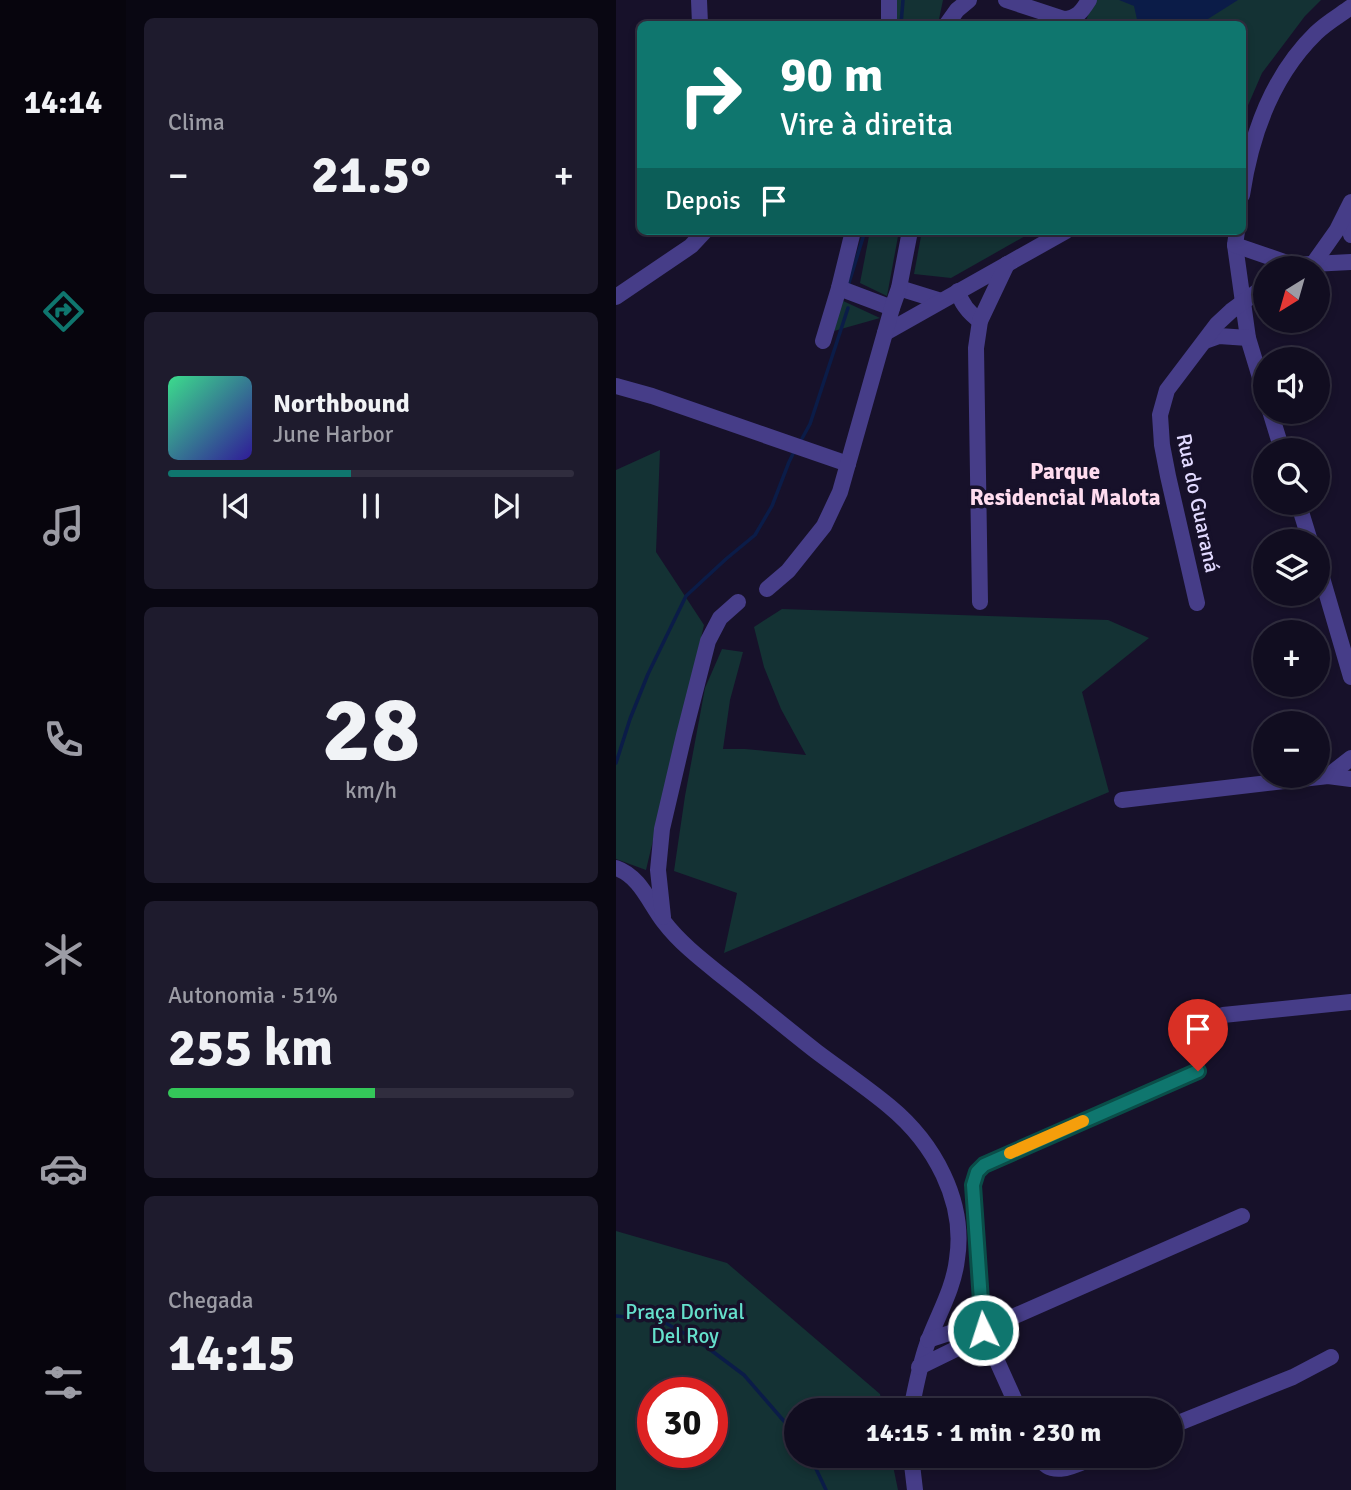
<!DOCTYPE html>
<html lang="pt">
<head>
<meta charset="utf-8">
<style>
  :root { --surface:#110d20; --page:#1e1b2d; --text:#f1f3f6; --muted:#9c9ca5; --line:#302d3e; --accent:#0f766e }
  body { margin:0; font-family:Signika,sans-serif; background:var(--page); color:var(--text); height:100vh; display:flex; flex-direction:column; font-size:26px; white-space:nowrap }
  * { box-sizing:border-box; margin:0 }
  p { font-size:23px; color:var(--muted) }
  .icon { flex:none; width:38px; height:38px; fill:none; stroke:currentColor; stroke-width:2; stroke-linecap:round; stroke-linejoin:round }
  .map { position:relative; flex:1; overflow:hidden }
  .details { display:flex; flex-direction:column; gap:18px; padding:18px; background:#090712; width:490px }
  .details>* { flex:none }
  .top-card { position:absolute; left:21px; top:21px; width:609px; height:214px; border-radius:10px; box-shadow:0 4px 10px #0003,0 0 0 2px var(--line); background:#0f766e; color:#fff; overflow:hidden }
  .needle { width:46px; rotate:217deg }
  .tools { position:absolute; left:637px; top:256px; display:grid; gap:14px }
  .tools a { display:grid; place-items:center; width:77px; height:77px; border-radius:50%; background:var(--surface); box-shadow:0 4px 10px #0003,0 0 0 2px var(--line); font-size:35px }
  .speed { position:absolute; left:21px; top:1377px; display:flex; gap:14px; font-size:35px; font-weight:700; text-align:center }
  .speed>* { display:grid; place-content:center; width:91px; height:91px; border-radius:50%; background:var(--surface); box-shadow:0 4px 10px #0003,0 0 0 2px var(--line); line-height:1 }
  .speed .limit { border:10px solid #d22; background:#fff; color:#111 }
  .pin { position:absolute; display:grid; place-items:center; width:60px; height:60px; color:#fff; margin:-72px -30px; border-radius:50% 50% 50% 0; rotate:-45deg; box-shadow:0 0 7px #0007 }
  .pin .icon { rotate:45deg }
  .me { position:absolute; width:77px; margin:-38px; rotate:356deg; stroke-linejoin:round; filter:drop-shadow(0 0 5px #0008) }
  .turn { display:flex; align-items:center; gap:24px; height:147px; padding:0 28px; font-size:32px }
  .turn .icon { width:91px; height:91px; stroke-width:2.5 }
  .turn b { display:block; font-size:49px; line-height:60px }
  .then { display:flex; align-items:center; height:66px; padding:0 28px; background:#0003; gap:14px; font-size:26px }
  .big { font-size:52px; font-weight:800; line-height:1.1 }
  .details .tile { flex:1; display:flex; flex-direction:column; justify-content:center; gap:10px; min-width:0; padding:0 24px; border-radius:10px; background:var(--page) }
  .details .dial { align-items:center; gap:0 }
  .dial b { font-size:91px; line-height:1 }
  .song { display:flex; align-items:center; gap:21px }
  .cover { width:84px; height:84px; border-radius:10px; background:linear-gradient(135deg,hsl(150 70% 55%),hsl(250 70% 35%)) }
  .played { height:7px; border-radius:4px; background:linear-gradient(90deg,var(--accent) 45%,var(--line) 45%) }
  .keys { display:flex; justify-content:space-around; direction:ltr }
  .heat { display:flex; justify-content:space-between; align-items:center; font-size:38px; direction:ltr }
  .charge { height:10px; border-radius:5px; background:linear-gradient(90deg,#34c759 51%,var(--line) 0) }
  .trip { position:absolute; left:168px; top:1398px; width:399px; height:70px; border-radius:35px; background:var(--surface); box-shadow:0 4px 10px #0003,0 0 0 2px var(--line); font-weight:800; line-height:70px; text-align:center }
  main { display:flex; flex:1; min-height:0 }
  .tab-bar { display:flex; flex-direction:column; width:126px; justify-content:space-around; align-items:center; background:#07050d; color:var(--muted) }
  .tab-bar .icon { width:49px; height:49px }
  .tab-bar .active { color:var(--accent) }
  .tab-bar b { font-size:32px; color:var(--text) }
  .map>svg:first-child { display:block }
</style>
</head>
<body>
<main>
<nav class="tab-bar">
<b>14:14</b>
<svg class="icon active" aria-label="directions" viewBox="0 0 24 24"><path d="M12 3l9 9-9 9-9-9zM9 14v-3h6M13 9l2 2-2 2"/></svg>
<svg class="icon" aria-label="music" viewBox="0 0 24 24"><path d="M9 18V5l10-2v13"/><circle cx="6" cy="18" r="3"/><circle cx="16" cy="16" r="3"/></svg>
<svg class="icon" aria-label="phone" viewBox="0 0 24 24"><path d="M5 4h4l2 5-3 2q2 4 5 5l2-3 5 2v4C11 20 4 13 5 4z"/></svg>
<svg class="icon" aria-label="climate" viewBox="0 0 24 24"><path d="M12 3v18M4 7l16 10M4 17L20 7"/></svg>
<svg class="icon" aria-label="car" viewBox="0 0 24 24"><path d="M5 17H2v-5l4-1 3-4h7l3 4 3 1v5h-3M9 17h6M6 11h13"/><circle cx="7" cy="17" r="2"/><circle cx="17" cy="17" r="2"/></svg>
<svg class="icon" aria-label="filters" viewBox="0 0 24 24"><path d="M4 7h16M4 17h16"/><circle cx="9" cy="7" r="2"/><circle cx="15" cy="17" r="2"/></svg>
</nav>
<section class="details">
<div class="tile"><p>Clima</p>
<div class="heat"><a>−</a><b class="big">21.5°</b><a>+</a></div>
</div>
<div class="tile">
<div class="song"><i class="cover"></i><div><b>Northbound</b><p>June Harbor</p></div></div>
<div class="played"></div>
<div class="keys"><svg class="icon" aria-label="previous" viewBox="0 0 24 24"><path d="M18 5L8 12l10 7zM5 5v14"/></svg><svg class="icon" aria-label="pause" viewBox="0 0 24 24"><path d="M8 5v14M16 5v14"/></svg><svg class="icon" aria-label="next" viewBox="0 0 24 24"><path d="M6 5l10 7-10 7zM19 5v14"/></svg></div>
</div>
<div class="tile dial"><b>28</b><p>km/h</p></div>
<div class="tile"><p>Autonomia · 51%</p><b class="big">255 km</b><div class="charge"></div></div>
<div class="tile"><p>Chegada</p><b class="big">14:15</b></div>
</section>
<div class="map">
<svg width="735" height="1490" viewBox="0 0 735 1490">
  <rect width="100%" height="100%" fill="#17112a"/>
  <g fill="#143234" fill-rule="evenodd">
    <polygon points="279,0 327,0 322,24 279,24"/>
    <polygon points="477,0 705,0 689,16 646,73 630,110 627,112 626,24 469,24"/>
    <polygon points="254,231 283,231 271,296 244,283"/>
    <polygon points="306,231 418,231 335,278 298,274"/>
    <polygon points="225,300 264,318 218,331"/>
    <polygon points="44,450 40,552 88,625 30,870 0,859 0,470"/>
    <polygon points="166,609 492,620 533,638 466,692 493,792 108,953 121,893 58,871 69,796 89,688 106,649 127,652 114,700 107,749 129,749 190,755 165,709 148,667 138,627"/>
    <path d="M0,1231L111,1263L264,1394L267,1410H180V1456H275L282,1490H0ZM96,1393V1452H37V1393Z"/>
  </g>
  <polygon fill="#0b1c48" points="503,0 622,0 584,24 522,24 518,6"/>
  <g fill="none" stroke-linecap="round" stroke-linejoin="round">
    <g stroke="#0b1c48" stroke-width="3.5">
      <polyline points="285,24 287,0"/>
      <polyline points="232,286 249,231"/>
      <polyline points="183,444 194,424 232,308"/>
      <polyline points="0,763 14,719 32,674 70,596 110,559 139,535 156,506 173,462 179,450"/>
      <polyline points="0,1316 44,1320 84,1342 128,1375 180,1435"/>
      <polyline points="194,1456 210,1490"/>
    </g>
    <g stroke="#463d88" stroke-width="16">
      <polyline points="83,0 84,24"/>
      <path d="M390,0L448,19C462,18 466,11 473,0"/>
      <polyline points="273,24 273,0"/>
      <polyline points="331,24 341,10 353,0"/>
      <path d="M626,195C635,135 656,76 700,33C710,23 724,15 735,7"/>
      <polyline points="731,211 735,235"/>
      <polyline points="621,231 619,245 632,338 649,394"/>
      <polyline points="619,245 677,265 735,262"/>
      <polyline points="697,264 721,230 735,202"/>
      <polyline points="223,288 276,308"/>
      <polyline points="283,288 325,301"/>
      <path d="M342,291C345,304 353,313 364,321"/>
      <polyline points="0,297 75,246 89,231"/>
      <polyline points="269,333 450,231"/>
      <polyline points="207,341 223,288 237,231"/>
      <polyline points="589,341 603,336 632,338"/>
      <polyline points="0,386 36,396 232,464"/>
      <polyline points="654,411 666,450"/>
      <polyline points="682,502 694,541"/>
      <polyline points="702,564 735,677"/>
      <polyline points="151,589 172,571 208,526 224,492 276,308 283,288 294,231"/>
      <polyline points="364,602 360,348 364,321 391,264"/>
      <polyline points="581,603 552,476 546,445 544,415 551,390 601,324 615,311 649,286"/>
      <polyline points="712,776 735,758"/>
      <polyline points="506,800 712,776 735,779"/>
      <path d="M0,868C25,877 33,903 48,922C64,943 86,960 106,976C138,1001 169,1027 201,1052C225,1070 250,1087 273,1106C318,1143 350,1201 341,1259C338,1287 323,1313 313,1339C304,1362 300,1386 295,1410"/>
      <polyline points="47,917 42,870 46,829 68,735 92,641 104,618 122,602"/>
      <polyline points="607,1015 735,1002"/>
      <path d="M312,1340C322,1337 332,1333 342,1331C351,1330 358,1333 367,1330L626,1216"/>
      <polyline points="303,1367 346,1346 357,1333"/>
      <polyline points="403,1410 367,1330 357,1185 361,1172 368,1165 582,1071"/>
      <polyline points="555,1426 677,1377 715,1357"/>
      <polyline points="295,1456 299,1490"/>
      <path d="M423,1456C435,1481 463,1463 481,1456"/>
    </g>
  </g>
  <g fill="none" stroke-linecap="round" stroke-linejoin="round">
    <defs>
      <polyline id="route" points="367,1330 357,1185 361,1172 368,1165 582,1071"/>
    </defs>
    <use href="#route" stroke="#0a4d48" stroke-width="18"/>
    <use href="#route" stroke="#0f766e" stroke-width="12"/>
    <polyline stroke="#f59e0b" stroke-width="12" points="394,1153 467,1121"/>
  </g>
  <g text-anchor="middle" stroke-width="7" stroke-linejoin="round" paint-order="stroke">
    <g font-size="21" fill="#e2daff" stroke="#17112a">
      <text transform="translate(582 503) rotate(78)" y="7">Rua do Guaraná</text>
    </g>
    <g font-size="21" fill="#65e0cc" stroke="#17112a">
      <text x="69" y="1319">Praça Dorival<tspan x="69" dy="24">Del Roy</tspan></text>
    </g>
    <g font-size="23" font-weight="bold" fill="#ffdcef" stroke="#17112a">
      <text x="449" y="479">Parque<tspan x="449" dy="26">Residencial Malota</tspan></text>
    </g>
  </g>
</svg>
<div class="tools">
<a><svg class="needle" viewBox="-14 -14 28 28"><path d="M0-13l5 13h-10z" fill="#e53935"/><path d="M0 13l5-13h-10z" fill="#9c9ca5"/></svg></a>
<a><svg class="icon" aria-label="sound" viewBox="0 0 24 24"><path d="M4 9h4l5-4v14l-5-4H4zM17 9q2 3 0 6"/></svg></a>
<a><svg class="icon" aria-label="search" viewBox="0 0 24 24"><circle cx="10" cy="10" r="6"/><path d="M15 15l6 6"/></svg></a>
<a><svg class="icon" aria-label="layers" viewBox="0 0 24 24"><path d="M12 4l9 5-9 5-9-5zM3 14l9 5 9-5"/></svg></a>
<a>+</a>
<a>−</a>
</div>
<div class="speed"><div class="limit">30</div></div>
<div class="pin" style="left:582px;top:1071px;background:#d93025"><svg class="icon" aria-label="arrive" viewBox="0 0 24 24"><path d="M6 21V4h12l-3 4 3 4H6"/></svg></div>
<svg class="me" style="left:367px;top:1330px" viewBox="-20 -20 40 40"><circle r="17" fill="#0f766e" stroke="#fff" stroke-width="3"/><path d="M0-11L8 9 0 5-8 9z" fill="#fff"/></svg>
<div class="trip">14:15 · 1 min · 230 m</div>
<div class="top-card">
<div class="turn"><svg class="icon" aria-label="right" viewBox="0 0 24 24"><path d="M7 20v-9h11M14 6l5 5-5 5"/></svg><div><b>90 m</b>Vire à direita</div></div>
<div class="then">Depois<svg class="icon" aria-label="arrive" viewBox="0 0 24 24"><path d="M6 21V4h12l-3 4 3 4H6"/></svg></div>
</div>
</div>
</main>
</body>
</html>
